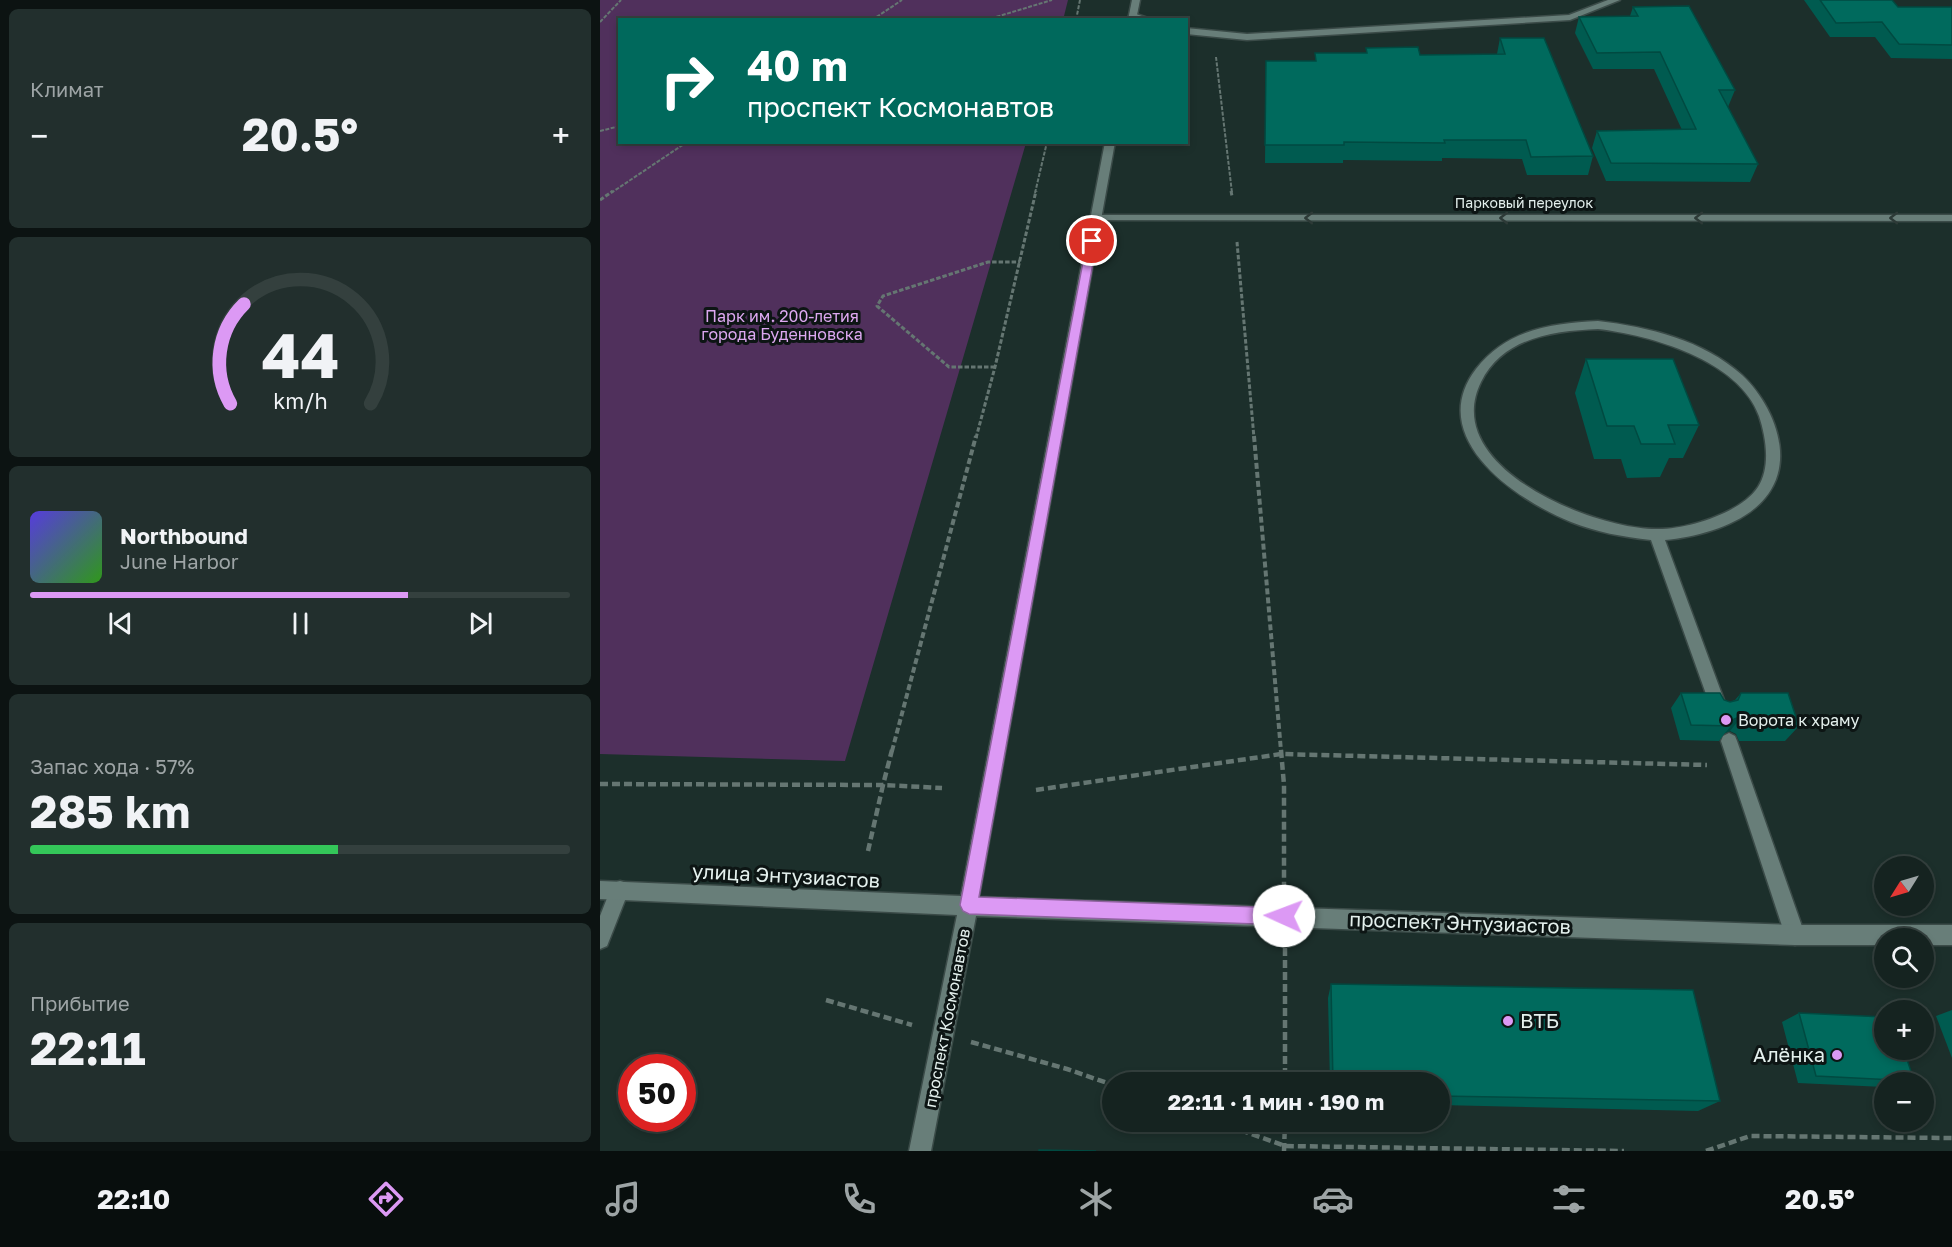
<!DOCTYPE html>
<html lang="ru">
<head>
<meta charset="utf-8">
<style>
  :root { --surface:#152320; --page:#222f2d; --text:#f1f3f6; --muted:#9da4a5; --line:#34403e; --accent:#dc99f4 }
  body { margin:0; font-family:"Golos Text",sans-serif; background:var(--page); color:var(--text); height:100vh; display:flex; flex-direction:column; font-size:22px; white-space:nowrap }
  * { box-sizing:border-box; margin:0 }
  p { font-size:20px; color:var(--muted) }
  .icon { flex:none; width:33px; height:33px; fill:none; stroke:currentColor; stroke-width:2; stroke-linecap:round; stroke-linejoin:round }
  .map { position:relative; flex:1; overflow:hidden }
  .panel { display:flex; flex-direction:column; gap:9px; padding:9px; background:#0c1312; width:600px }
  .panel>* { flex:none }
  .banner { position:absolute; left:18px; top:18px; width:570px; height:126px; border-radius:0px; box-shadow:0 3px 9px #0003,0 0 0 2px var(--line); background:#00695c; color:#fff; overflow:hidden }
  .needle { width:39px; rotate:233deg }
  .tools { position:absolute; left:1274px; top:856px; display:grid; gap:12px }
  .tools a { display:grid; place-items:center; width:60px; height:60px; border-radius:50%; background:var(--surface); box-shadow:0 3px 9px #0003,0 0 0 2px var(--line); font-size:30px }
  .speed { position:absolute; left:18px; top:1054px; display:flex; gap:12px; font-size:30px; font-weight:700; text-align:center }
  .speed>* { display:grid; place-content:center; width:78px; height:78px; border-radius:50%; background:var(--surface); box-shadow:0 3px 9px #0003,0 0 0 2px var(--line); line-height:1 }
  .speed .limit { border:9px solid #d22; background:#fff; color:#111 }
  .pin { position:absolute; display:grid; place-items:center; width:51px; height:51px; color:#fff; margin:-26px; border:3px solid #fff; border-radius:50%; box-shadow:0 2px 6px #0007 }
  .me { position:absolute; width:66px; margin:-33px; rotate:272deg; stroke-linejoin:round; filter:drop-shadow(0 0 4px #0008) }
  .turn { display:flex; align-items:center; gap:21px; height:126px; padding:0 30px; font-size:27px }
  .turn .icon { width:78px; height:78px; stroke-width:2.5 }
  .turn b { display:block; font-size:42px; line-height:51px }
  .big { font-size:45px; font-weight:700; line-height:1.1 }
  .panel .card { flex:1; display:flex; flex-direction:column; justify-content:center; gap:9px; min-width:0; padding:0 21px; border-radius:9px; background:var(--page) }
  .panel .dial { align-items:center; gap:0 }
  .dial svg { height:156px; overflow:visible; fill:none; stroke:var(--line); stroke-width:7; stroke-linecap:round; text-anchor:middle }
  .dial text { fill:var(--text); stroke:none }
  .song { display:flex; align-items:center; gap:18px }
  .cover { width:72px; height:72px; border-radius:9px; background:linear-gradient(135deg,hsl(250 70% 55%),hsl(110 70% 35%)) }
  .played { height:6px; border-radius:3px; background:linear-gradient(90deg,var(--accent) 70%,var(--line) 70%) }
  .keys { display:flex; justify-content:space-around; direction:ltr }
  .heat { display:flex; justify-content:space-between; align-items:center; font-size:33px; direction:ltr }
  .charge { height:9px; border-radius:4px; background:linear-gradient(90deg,#34c759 57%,var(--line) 0) }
  .trip { position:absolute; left:502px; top:1072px; width:348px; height:60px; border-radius:30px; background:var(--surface); box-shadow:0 3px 9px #0003,0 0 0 2px var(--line); font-weight:700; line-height:60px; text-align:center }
  .menu { display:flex; height:96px; justify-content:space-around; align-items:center; background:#080e0d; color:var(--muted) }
  .menu .icon { width:42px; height:42px }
  .menu .selected { color:var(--accent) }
  .menu b { font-size:27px; color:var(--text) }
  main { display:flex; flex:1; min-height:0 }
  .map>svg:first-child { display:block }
</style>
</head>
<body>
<main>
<section class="panel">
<div class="card"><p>Климат</p>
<div class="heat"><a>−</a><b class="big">20.5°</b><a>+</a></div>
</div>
<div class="card dial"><svg viewBox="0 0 100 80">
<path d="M14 69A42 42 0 1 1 86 69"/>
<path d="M14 69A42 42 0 0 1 21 18" stroke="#dc99f4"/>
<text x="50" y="56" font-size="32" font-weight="700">44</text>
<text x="50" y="72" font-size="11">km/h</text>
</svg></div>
<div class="card">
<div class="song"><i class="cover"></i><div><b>Northbound</b><p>June Harbor</p></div></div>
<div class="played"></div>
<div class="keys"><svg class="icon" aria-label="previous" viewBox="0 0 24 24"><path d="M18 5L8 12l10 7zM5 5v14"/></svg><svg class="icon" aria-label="pause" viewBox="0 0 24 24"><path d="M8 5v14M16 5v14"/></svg><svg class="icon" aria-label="next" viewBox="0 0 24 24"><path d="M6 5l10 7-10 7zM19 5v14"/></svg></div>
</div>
<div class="card"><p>Запас хода · 57%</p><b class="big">285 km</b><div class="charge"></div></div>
<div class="card"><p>Прибытие</p><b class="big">22:11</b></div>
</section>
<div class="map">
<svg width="1352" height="1151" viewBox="0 0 1352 1151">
  <rect width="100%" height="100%" fill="#1c2f2b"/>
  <polygon fill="#50305c" points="0,0 468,0 463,20 20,20 20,142 426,143 245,761 0,754"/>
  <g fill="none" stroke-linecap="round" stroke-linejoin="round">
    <defs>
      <g id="lane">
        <polygon points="1008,0 1020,0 970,20 647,40 586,34 586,28 647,34 969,15"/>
        <polygon points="533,13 548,18 549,20 530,18 529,16"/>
        <path d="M998,321C1049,327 1103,340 1142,375C1173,404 1197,460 1165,498C1143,525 1098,537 1065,540L1127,708L1125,713L1119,715L1113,713L1111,708L1051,540C1023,537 996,532 971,522C916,500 824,437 876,369C906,330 951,323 998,321ZM998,329C1050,335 1139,360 1159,416C1166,437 1171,467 1158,487C1141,513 1086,530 1056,529C993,529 839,467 881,382C903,337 954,331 998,329Z"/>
        <polygon points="1129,733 1135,736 1137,741 1205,935 1202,942 1195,945 1188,942 1185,935 1121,741 1123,736"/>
        <polygon points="20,881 27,883 29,890 7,946 0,949 0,916 13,883"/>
      </g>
      <polygon id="street" points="496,215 1352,215 1352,221 492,220 492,216"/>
      <g id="secondary">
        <polygon points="532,0 540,0 536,20 528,20"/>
        <polygon points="505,142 515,142 379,897 1195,925 1352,925 1352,945 1323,945 1323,939 1284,939 1284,945 1195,945 376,916 331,1151 309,1151 357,915 0,899 0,881 361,896"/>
      </g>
    </defs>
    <use href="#lane" stroke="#3b4b48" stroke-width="3"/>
    <use href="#street" stroke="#3b4b48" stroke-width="3"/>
    <use href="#secondary" stroke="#3b4b48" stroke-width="3"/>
    <g stroke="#657672" stroke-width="2" stroke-dasharray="4 1.5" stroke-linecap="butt">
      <polyline points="272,20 302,0"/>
      <polyline points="386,20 452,0"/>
      <polyline points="476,20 480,0"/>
      <polyline points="0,22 21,0"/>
      <polyline points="616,57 632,193"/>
      <polyline points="0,131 20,126"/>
      <polyline points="11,193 87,142"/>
      <polyline points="435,193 447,142"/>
    </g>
    <g stroke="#657672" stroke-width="3" stroke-dasharray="4.5 2" stroke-linecap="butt">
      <polyline points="631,191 632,196"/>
      <polyline points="0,200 13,191"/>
      <polyline points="637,242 654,438"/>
      <polyline points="395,367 349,367 277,306 283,296 388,262 420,262"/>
      <polyline points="376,438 395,367 436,191"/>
    </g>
    <g stroke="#657672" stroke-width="4" stroke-dasharray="6 3" stroke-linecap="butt">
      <polyline points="654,436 681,751"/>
      <polyline points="292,751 376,436"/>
    </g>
    <g stroke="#657672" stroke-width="4.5" stroke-dasharray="8 4" stroke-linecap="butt">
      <polyline points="681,750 684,785 684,886"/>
      <polyline points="0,784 283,785 292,750"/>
      <polyline points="436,790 681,754 1107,765"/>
      <polyline points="268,851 283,785 342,788"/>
      <polyline points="685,948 685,1083"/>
      <polyline points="226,1000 312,1025"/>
      <polyline points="371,1042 467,1069 513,1085"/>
      <polyline points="618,1122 685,1146 1024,1151"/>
      <polyline points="684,1151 685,1122"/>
      <polyline points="1106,1151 1150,1136 1352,1138"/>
    </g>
    <use href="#lane" fill="#687e79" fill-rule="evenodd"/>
    <use href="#street" fill="#687e79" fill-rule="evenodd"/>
    <use href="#secondary" fill="#687e79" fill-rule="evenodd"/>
  </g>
  <g fill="#005b50">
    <polygon points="1204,0 1292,0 1298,7 1352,7 1352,59 1291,58 1275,37 1230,37"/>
    <polygon points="1033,7 1135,90 1128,107 1158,164 1150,182 1006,181 992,148 997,131 1082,130 1054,69 993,69 975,33 979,17 1030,16"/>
    <polygon points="900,38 993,156 988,175 927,175 922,159 842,158 842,161 743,160 743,163 665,163 666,61 715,61 715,53 766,53 766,48 820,55 897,54"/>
    <polygon points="986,359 1099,425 1083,458 1069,458 1060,477 1027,478 1021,459 994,459 975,393"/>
    <polygon points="1081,693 1124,700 1130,702 1135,700 1141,693 1199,726 1185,741 1139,741 1136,734 1130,731 1125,733 1119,741 1080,740 1071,708"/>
    <polygon points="731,984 1120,1101 1098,1111 840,1105 840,1083 730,1083 728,998"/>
    <polygon points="1352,1010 1352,1058 1336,1016"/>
    <polygon points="1199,1013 1314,1081 1306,1083 1284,1083 1284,1087 1198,1083 1182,1022"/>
  </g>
  <polygon fill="#004a41" points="1142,716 1130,731 1125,733 1131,726 1134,719"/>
  <g fill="#006a5d" stroke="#004a41" stroke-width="1.5">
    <polygon points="1220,0 1292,0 1298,7 1352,7 1352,45 1299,44 1282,22 1236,23"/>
    <polygon points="1089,6 1135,90 1119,90 1158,164 1011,163 997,131 1096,129 1060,52 997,53 979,17 1038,16 1033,7"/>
    <polygon points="900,38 944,38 993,156 931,157 926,140 844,140 845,143 744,142 744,145 665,145 666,61 716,61 715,53 767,53 766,48 818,47 820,55 905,54"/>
    <polygon points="986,359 1073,359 1099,425 1068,425 1075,444 1041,444 1034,426 1007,426"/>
    <polygon points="1081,693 1120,693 1124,700 1130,702 1138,700 1141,693 1188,693 1199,726 1152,726 1148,719 1142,716 1134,719 1131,726 1091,725"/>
    <polygon points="731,984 1093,990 1120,1101 840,1096 840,1083 733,1083"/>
    <polygon points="1199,1013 1284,1017 1284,1050 1304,1050 1314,1081 1216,1076"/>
    <polygon points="439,1150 496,1151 439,1151"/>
  </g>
  <defs><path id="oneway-chevron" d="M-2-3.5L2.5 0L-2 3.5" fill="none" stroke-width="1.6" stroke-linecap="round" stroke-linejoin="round" transform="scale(1.5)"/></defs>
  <g stroke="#2d3a37">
    <use href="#oneway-chevron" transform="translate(709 218) rotate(180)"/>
    <use href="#oneway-chevron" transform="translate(904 218) rotate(180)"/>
    <use href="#oneway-chevron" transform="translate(1099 218) rotate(180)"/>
    <use href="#oneway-chevron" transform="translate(1294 218) rotate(180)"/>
  </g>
  <polygon fill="#dc99f4" stroke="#8f639f" stroke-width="1.5" points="492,238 497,241 379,897 684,908 690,910 693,916 690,922 684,925 369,914 363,911 360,905 487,241"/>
  <g fill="#dc99f4" stroke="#0d1514" stroke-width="2">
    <circle cx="1126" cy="720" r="6"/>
    <circle cx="908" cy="1021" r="6"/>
    <circle cx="1237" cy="1055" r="6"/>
  </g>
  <g text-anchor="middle" stroke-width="6" stroke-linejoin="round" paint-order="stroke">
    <g font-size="14" fill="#e4f0ed" stroke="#0d1514">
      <text x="924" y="208">Парковый переулок</text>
    </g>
    <g font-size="16" fill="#dda8f1" stroke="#0d1514">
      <text x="182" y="322">Парк им. 200-летия<tspan x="182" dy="18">города Буденновска</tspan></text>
    </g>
    <g font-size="16" fill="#e4f0ed" stroke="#0d1514" text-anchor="start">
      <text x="1138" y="726">Ворота к храму</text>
    </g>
    <g font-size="16" fill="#e4f0ed" stroke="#0d1514">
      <text transform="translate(347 1018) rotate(-79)" y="6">проспект Космонавтов</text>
    </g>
    <g font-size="20" fill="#e4f0ed" stroke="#0d1514">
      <text transform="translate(186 876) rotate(3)" y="7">улица Энтузиастов</text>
      <text transform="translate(860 923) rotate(2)" y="7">проспект Энтузиастов</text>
    </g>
    <g font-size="20" fill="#e4f0ed" stroke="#0d1514" text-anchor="start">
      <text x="920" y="1028">ВТБ</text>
      <text x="1225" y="1062" text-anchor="end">Алёнка</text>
    </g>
  </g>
</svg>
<div class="tools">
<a><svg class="needle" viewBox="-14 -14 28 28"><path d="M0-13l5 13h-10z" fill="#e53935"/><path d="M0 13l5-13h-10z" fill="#9da4a5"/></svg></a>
<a><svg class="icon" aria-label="search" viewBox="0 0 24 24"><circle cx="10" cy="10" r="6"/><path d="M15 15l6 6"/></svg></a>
<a>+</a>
<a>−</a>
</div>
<div class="speed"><div class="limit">50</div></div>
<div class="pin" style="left:492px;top:241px;background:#d93025"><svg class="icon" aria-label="arrive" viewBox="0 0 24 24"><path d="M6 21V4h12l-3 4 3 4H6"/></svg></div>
<svg class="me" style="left:684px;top:916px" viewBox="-20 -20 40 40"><circle r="19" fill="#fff"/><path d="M0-13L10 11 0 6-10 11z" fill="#dc99f4"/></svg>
<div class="trip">22:11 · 1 мин · 190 m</div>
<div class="banner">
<div class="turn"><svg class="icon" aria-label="right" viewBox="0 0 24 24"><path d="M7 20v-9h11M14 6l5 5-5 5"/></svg><div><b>40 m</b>проспект Космонавтов</div></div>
</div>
</div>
</main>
<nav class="menu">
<b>22:10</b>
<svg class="icon selected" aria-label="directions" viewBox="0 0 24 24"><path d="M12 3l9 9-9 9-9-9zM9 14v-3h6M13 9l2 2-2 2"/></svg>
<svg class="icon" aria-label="music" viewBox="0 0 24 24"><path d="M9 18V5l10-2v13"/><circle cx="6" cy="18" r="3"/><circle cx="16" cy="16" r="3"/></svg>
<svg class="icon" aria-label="phone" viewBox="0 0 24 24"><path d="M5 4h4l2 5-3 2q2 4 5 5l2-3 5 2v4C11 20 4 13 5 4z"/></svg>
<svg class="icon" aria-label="climate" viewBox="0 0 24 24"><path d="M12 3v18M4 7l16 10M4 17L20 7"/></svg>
<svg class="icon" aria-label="car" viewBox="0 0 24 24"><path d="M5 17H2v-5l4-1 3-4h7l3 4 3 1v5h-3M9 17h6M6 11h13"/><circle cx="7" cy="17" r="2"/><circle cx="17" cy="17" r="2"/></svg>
<svg class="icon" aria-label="filters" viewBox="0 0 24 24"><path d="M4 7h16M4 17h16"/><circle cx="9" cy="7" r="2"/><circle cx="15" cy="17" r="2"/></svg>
<b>20.5°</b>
</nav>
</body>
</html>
